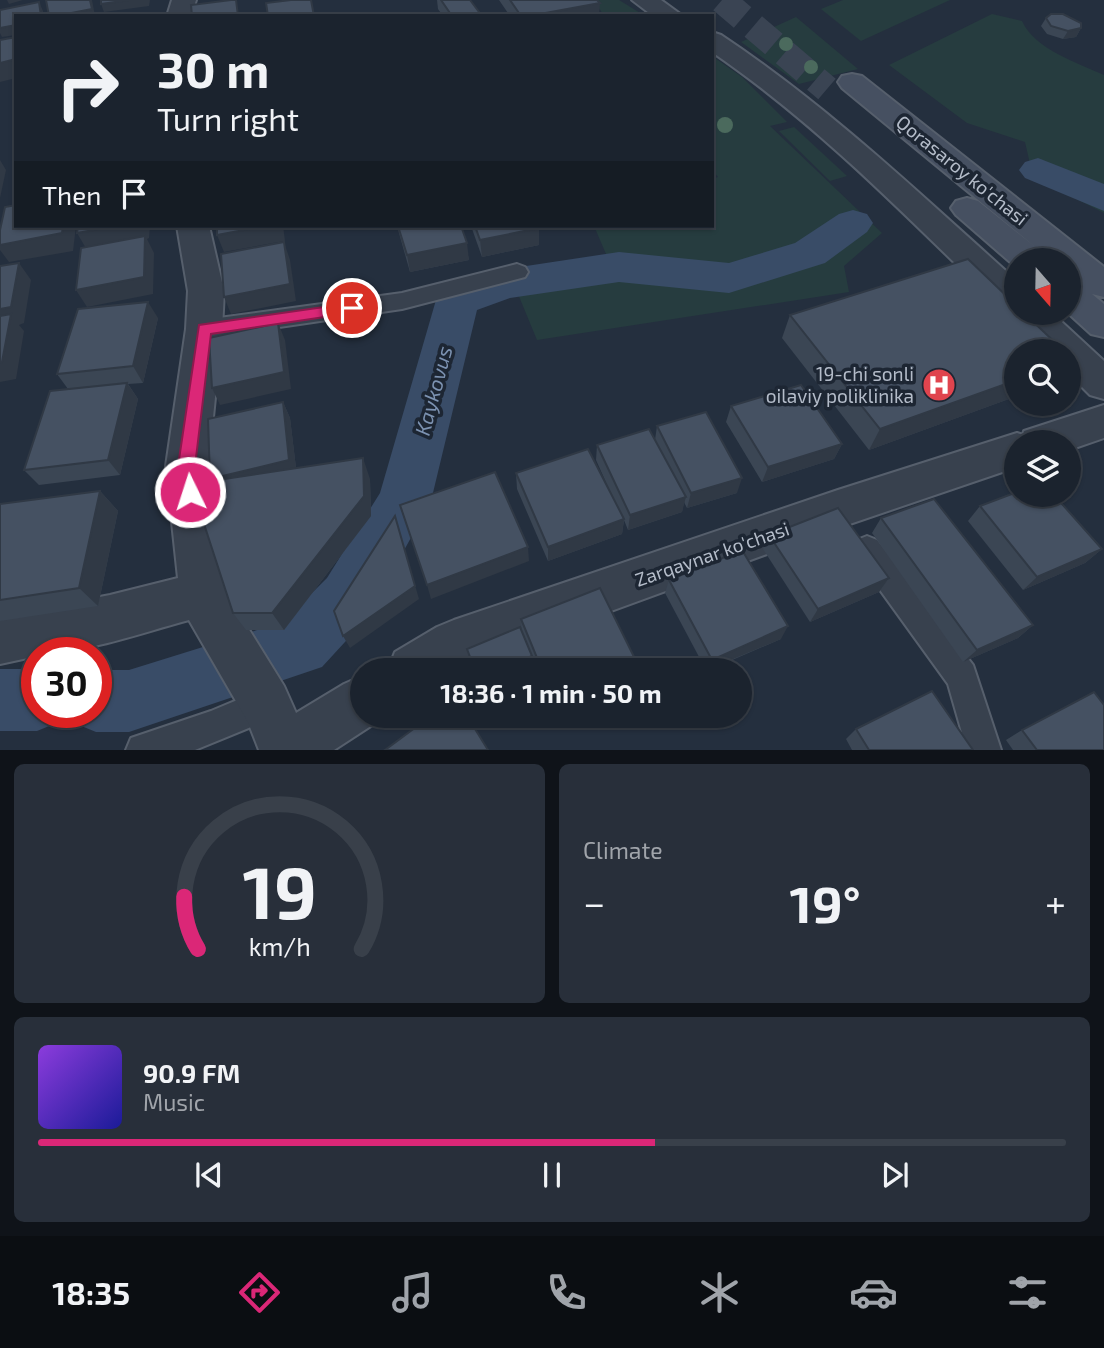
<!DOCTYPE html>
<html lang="en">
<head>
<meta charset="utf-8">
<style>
  :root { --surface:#1b232e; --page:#282f3a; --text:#f1f3f6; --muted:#a0a4aa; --line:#39404a; --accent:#db2777 }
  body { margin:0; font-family:"Exo 2",sans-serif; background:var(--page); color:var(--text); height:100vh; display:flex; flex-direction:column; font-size:26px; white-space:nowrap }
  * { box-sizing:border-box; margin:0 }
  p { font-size:23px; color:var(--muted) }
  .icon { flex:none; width:38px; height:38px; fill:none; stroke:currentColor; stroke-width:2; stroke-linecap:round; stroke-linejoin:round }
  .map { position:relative; height:750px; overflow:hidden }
  .side { display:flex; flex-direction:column; gap:14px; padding:14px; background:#0f1319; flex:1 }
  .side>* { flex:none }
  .hud { position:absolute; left:14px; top:14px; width:700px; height:214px; border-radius:0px; box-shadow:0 2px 5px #0004,0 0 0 2px var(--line); background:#1b232e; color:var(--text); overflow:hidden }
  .needle { width:46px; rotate:160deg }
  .fabs { position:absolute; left:1004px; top:248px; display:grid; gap:14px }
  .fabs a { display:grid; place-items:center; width:77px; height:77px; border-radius:50%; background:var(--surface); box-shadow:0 2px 5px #0004,0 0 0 2px var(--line); font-size:35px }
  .speed { position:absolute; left:21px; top:637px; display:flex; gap:14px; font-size:35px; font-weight:700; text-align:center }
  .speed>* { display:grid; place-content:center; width:91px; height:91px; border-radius:50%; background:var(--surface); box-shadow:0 2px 5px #0004,0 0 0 2px var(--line); line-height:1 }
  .speed .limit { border:10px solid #d22; background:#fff; color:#111 }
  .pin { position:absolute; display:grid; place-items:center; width:60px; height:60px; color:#fff; margin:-30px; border:4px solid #fff; border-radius:50%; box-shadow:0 2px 7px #0007 }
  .me { position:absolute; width:77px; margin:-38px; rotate:356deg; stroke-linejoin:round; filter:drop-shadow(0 0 5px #0008) }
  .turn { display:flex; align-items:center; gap:24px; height:147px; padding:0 28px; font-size:32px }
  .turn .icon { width:91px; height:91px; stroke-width:2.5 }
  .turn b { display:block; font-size:49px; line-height:60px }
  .then { display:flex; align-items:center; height:66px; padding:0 28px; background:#0003; gap:14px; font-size:26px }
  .big { font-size:52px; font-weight:700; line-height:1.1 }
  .side .tile { flex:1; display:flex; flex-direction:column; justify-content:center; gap:10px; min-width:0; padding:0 24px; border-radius:10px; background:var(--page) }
  .side .dial { align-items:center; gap:0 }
  .dial svg { height:182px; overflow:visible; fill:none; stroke:var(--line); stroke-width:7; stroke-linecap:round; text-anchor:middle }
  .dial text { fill:var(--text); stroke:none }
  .song { display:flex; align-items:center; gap:21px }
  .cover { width:84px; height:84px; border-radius:10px; background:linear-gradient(135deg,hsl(270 70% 55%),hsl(240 70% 35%)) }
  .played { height:7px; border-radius:4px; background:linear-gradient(90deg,var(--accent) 60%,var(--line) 60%) }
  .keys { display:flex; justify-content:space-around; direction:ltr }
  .heat { display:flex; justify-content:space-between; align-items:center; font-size:38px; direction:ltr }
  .side .tiles { flex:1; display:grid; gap:14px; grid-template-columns:1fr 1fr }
  .tile:last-child { grid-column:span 2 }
  .trip { position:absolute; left:350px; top:658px; width:402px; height:70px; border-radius:35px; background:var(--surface); box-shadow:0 2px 5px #0004,0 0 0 2px var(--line); font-weight:700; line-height:70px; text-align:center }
  .dock { display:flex; height:112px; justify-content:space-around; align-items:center; background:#0b0e12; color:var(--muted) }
  .dock .icon { width:49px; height:49px }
  .dock .selected { color:var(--accent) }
  .dock b { font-size:32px; color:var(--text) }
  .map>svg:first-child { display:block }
</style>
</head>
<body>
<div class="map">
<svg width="1104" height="750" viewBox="0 0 1104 750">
  <rect width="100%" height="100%" fill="#242f3e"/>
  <g fill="#263c3f">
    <polygon points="594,0 619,0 645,16 604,16"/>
    <polygon points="843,0 950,0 861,41 821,9"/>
    <path d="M992,14L1022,21C1034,49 1078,63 1104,75V213L1033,177L1025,142L967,123L889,65Z"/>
    <polygon points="796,17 858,69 799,84 741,42"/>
    <polygon points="712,56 742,77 787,122 770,126 882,233 844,266 849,292 537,340 518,294 612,268 594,226 712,226 712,179 718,177 712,170"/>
    <polygon points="794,127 847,176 830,181 779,131"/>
  </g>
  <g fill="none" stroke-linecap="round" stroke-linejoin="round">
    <g fill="#394c67" fill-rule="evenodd">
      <polygon points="1038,158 1104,184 1104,211 1025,178 1019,170 1025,162"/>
      <polygon points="853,210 867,214 873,223 867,232 825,263 729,293 619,282 510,298 477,310 431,501 367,618 322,667 129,732 96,732 74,723 69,712 96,712 96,670 129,670 283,622 327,578 380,493 436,300 443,289 506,269 619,252 729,263 795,243 839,214"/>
      <polygon points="0,669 37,669 37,712 63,712 59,722 37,731 0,731"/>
    </g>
    <polyline stroke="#3a4453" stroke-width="27" stroke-dasharray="27 14" stroke-linecap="butt" points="722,0 827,89"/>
    <defs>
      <g id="service">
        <polygon points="517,264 525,267 528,272 525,277 402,309 204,338 196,335 192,329 196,323 204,320 402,293"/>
        <polygon points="867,536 877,540 973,665 1001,750 967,750 948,684 857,558 853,549 857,540"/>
        <polygon points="266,688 278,692 282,704 278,716 195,750 126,750 131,738 211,711"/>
      </g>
      <g id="minor">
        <polygon points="172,0 196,0 191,16 167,16"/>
        <polygon points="632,0 661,0 683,16 653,16"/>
        <path d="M712,32L721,35C828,106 921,195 1017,281V313H1052L1104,361V399L1090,395L1069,374V352H1046L1016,322L1011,313L1004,311C911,221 820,126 712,52Z"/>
        <path d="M177,226H209L224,291L222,329L208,466L227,594L284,686L296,713L344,684L362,676V716H382L380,720L334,750H259L248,722L189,620C140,633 88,653 37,653V656L0,664V616L110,595L178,578L166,466L186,329L188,291Z"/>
        <polygon points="1104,405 1104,438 1069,450 1069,443 1017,443 1017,467 838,528 469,663 457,670 388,670 395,652 437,627 454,620 838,490 1017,433 1023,435 1024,431"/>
      </g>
      <polygon id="secondary" points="852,74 862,76 1104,267 1104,297 1092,294 1104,304 1104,337 1091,334 1068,313 1069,281 1081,285 1069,275 1069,261 1052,261 1042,253 1047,261 1017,261 1017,268 956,215 951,208 956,201 967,198 978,201 1039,250 842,88 838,82 842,76"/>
    </defs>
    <use href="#service" stroke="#565f6c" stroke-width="4"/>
    <use href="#minor" stroke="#565f6c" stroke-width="4"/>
    <use href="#secondary" stroke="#565f6c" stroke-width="4"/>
    <use href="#service" fill="#38414e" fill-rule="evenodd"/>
    <use href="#minor" fill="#38414e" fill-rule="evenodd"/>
    <use href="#secondary" fill="#465061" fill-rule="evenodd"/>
  </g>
  <g fill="#4b6a5d">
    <circle cx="786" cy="44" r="7"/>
    <circle cx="811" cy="67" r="7"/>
    <circle cx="725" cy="125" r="8"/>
  </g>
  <g fill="#3b4654">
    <polygon points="437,0 470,0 482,16 443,16 438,9"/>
    <polygon points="499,0 597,0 599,16 510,16"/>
    <polygon points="1046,18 1081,28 1076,37 1063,39 1047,34 1041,26"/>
    <polygon points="397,226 461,226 469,260 410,272"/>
    <polygon points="471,226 538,226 539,245 482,257"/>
    <polygon points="790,315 1017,396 869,450 782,338"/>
    <polygon points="158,318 143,383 128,384 138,399 120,475 39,485 24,470 68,389 57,374"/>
    <polygon points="283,402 290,418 296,468 370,479 371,516 284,630 246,630 233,613 211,481"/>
    <polygon points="731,406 842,444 834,459 762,482 726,422"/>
    <polygon points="657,426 737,493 687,508 684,502 682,512 628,530 624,520 622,534 548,561 517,489 516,473 617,507 596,460 597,445 655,440"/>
    <polygon points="100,491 118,511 98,606 0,621 0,504"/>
    <polygon points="980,506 1102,549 1085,563 1023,590 968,521"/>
    <polygon points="881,518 1033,625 1018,638 963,662 872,533"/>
    <polygon points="769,535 889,578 879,592 810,622 763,549"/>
    <polygon points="669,580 781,639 709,670 706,670 665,593"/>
    <polygon points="521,619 639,670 538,670 522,632"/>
    <polygon points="856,729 973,750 852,750 846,739"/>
    <polygon points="1022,730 1104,750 1013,750 1006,740"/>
  </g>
  <g fill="#303945">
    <polygon points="7,0 23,0 9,4"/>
    <polygon points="90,0 92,0 95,16 56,16"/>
    <polygon points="129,0 150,0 149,6 104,12 101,4"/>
    <polygon points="39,2 43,11 44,16 41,16"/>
    <polygon points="600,3 599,16 529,16"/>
    <polygon points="16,25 16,35 2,37 0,33 0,28"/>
    <polygon points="1081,28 1076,37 1063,39 1068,31"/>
    <polygon points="16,59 16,78 0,82 0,63"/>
    <polygon points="0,160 6,170 0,198"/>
    <polygon points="63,226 76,226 73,251 9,262 0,250 0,245"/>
    <polygon points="116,226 150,226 149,238 147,239 154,253 153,294 87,307 76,290 87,250 77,233"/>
    <polygon points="266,226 283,226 285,241 224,252 217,235"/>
    <polygon points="539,228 539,245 482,257 480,240"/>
    <polygon points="284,242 290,260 296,301 231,314 224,297"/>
    <polygon points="467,243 469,260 410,272 407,255"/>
    <polygon points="19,263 31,280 24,323 19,325 24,331 16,379 0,382 0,309"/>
    <polygon points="148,302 158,318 143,383 133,366"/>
    <polygon points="278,323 285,340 291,389 220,405 212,388"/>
    <polygon points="1017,380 1017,396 869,450 880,429"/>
    <polygon points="127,383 138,399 120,475 108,460"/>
    <polygon points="283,402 290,418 297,476 220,494 210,479"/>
    <polygon points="842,444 834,459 762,482 768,467"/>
    <polygon points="363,458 370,479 371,516 284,630 272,613"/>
    <polygon points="742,478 737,493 687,508 691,493"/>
    <polygon points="100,491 118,511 98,606 79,588"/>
    <polygon points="686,497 682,512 628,530 630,515"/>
    <polygon points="395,516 419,599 350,648 343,636"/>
    <polygon points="624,519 622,534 548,561 548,547"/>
    <polygon points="528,547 529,561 431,599 427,585"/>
    <polygon points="1102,549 1085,563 1023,590 1037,577"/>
    <polygon points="889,578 879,592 810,622 818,609"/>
    <polygon points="1033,625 1018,638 963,662 977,650"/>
    <polygon points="788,626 781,639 707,670 712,660"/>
    <polygon points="532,656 532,663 515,670 499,670"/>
  </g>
  <g fill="#455162" stroke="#303945" stroke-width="2">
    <polygon points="46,0 90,0 92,9 56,16 49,16"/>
    <polygon points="101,0 129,0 101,4"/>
    <polygon points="231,0 236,0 238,16 192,16 191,5"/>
    <polygon points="291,0 311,0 314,16 268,16 266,3"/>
    <polygon points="441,0 470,0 482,16 452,16"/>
    <polygon points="510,0 597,0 600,3 529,16 521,16"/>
    <polygon points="39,2 41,16 16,16 16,25 0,28 0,10"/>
    <polygon points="1051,14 1063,14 1081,23 1081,28 1068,31 1051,26 1046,18"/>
    <polygon points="16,37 16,59 0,63 0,40"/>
    <polygon points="16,205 16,226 63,226 62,233 0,245 0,230 5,207"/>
    <polygon points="78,226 116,226 77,233"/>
    <polygon points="217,226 266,226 217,235"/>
    <polygon points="398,226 461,226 467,243 407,255"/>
    <polygon points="475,226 538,226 539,228 480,240"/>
    <polygon points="145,236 144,277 76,290 81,248"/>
    <polygon points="284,242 290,284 224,297 221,254"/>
    <polygon points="968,259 1017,306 1017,313 1024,313 1065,352 1017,352 1017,380 880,429 790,315"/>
    <polygon points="19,263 11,307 0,309 0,266"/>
    <polygon points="148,302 133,366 57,374 78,309"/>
    <polygon points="11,314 2,362 0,363 0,316"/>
    <polygon points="278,323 284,372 212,388 209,338"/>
    <polygon points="127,383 108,460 24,470 50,391"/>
    <polygon points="801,385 842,444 768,467 731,406"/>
    <polygon points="283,402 289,460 210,479 208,419"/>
    <polygon points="706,412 742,478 691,493 657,426"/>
    <polygon points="649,429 686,497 630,515 597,445"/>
    <polygon points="588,449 624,519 548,547 516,473"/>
    <polygon points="363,458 364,496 272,613 233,613 191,484"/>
    <polygon points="495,472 528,547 427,585 400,505"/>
    <polygon points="100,491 79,588 0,600 0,504"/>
    <polygon points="1017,492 1017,495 1054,495 1102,549 1037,577 980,506"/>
    <polygon points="934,499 1033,625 977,650 881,518"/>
    <polygon points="838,508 889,578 818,609 769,535"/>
    <polygon points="395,516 415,586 343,636 334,611"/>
    <polygon points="742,550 788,626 712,660 669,580"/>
    <polygon points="600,588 640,669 637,670 542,670 521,619"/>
    <polygon points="520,627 532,656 499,670 475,670 467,649"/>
    <polygon points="932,691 973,750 869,750 856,729"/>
    <polygon points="1094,692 1104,705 1104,750 1037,750 1022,730"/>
    <polygon points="431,716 467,716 488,750 385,750"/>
  </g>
  <polygon fill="#db2777" stroke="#8e194d" stroke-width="2" points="352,303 358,304 360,308 358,312 211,334 195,466 199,492 196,497 190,500 184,497 178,466 199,325"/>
  <defs>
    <symbol id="hospital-disc" viewBox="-11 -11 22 22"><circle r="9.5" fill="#e0444e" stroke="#1d2633"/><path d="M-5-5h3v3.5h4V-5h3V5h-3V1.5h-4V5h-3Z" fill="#fff"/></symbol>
  </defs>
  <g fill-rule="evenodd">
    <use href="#hospital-disc" x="920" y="366" width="38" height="38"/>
  </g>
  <g text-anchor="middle" stroke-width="7" stroke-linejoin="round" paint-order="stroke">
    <g font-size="19" fill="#b4bcc9" stroke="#1d2633">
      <text transform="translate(962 170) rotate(39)" y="7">Qorasaroy ko'chasi</text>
      <text transform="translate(712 554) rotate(-19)" y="7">Zarqaynar ko'chasi</text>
    </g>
    <g font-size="19" fill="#b4bcc9" stroke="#1d2633" text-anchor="end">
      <text x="914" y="381">19-chi sonli<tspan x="914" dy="22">oilaviy poliklinika</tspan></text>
    </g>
    <g font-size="21" font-style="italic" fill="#7c92b1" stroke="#1d2633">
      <text transform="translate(434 391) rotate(-75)" y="7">Kaykovus</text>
    </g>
  </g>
</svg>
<div class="fabs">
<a><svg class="needle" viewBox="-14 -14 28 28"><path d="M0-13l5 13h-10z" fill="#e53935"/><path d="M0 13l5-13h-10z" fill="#a0a4aa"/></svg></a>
<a><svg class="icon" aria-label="search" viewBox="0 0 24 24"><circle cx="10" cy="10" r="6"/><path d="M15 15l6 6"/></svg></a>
<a><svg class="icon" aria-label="layers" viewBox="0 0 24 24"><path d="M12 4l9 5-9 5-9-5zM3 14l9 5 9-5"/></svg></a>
</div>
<div class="speed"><div class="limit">30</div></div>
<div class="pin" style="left:352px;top:308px;background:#d93025"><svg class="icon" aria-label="arrive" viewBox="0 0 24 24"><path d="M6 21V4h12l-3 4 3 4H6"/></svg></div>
<svg class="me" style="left:190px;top:492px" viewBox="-20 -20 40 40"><circle r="17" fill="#db2777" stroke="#fff" stroke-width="3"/><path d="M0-11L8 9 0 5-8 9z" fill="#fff"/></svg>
<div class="trip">18:36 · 1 min · 50 m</div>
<div class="hud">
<div class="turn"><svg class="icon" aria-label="right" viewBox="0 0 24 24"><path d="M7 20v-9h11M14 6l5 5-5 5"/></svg><div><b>30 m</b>Turn right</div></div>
<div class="then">Then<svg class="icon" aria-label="arrive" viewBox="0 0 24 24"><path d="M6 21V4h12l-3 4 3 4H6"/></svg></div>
</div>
</div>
<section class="side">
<div class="tiles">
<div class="tile dial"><svg viewBox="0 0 100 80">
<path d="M14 69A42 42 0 1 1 86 69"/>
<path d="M14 69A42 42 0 0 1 8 46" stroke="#db2777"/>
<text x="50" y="56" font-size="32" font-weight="700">19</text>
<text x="50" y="72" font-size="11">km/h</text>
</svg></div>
<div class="tile"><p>Climate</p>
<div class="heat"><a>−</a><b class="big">19°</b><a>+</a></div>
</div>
<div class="tile">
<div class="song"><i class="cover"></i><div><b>90.9 FM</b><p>Music</p></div></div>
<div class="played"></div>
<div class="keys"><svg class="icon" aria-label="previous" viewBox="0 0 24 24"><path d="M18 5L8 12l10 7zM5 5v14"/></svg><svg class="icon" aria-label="pause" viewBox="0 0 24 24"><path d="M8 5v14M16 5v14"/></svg><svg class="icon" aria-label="next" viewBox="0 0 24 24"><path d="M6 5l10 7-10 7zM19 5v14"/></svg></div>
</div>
</div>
</section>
<nav class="dock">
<b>18:35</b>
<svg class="icon selected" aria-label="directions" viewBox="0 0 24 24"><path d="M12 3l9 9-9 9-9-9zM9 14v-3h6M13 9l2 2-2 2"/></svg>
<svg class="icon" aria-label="music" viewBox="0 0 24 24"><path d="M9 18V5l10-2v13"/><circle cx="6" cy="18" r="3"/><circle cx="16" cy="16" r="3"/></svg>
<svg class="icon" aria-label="phone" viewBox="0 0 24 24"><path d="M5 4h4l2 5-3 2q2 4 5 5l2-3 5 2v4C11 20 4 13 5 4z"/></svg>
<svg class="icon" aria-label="climate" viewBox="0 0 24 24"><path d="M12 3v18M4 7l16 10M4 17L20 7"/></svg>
<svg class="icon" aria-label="car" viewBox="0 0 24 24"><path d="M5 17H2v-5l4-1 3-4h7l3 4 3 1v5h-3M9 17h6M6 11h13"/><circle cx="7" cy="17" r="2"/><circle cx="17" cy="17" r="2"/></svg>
<svg class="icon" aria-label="filters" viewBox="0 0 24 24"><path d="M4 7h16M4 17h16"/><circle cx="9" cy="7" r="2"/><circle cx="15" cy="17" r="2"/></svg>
</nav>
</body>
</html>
